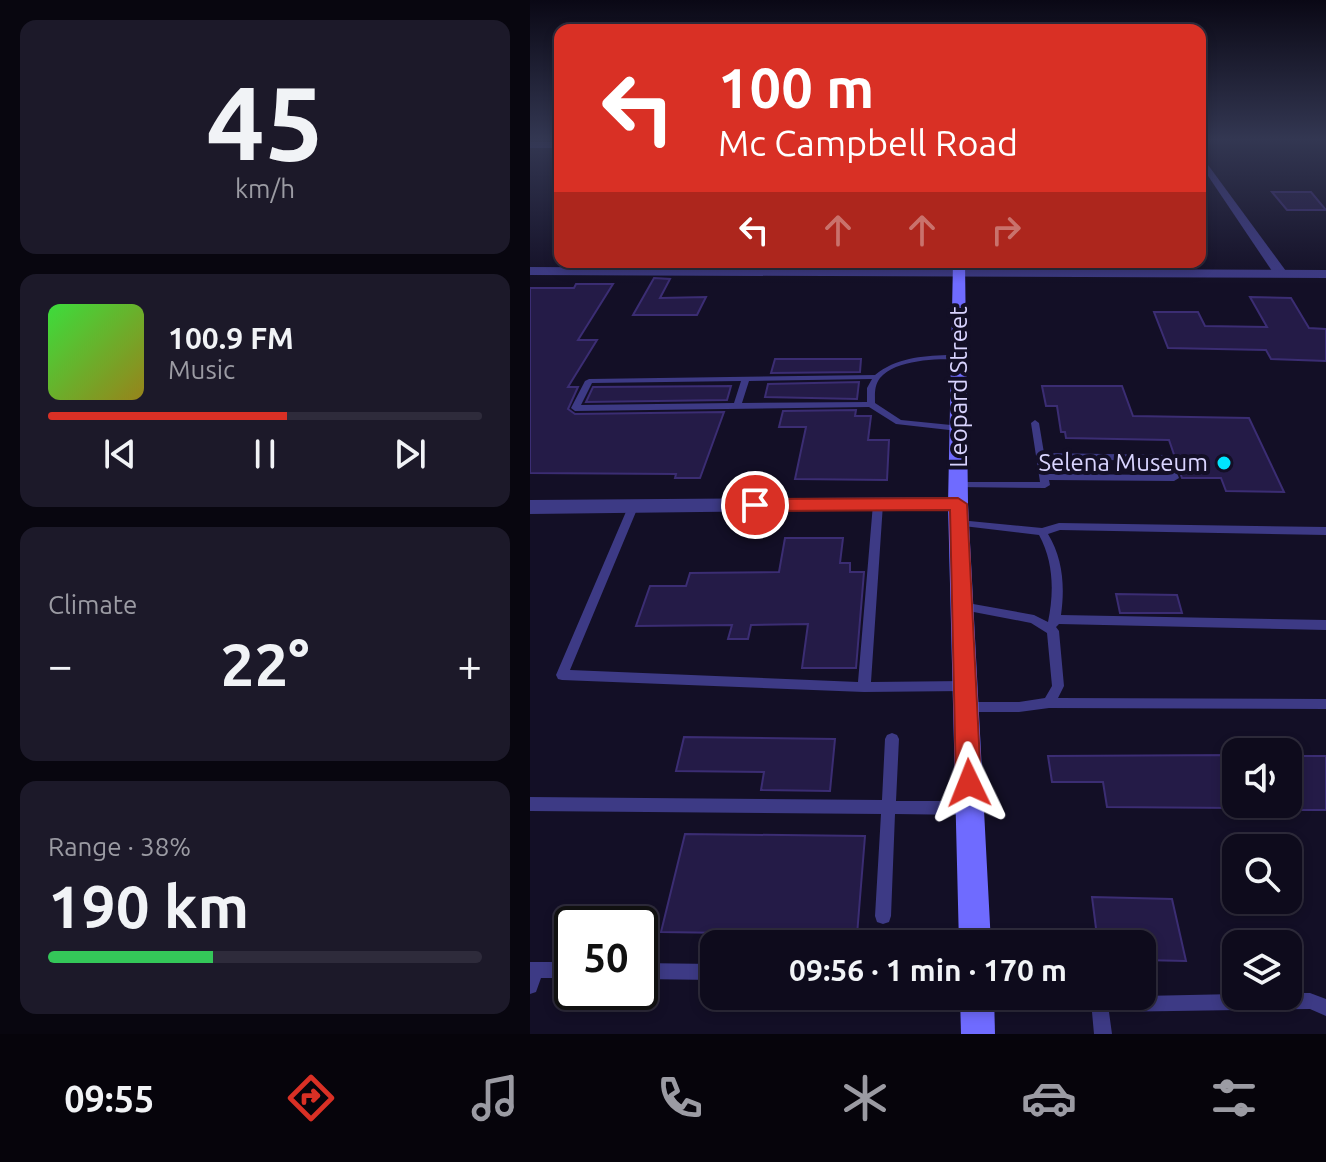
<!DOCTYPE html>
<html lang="en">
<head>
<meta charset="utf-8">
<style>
  :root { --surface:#0e0b1c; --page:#1c1929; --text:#f1f3f6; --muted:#9b9ba3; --line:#2e2b3b; --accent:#d93025 }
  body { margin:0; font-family:Ubuntu,sans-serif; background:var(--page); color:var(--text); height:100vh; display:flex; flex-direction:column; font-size:30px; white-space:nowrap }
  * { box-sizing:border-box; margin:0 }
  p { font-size:26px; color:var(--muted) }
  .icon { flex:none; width:44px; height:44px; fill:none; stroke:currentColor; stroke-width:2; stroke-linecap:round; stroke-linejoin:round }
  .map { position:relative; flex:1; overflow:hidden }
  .sheet { display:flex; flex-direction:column; gap:20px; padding:20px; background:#08060f; width:530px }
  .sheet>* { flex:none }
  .guide { position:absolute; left:24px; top:24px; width:652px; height:244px; border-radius:16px; box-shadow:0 4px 12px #0003,0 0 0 2px var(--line); background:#d93025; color:#fff; overflow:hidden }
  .fabs { position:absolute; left:692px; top:738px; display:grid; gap:16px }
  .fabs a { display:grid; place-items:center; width:80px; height:80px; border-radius:16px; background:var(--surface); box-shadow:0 4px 12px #0003,0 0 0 2px var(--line); font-size:40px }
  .speed { position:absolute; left:24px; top:906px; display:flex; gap:16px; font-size:40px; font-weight:700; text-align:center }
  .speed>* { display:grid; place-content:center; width:104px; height:104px; border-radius:50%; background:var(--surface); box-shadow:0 4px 12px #0003,0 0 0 2px var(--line); line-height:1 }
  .speed .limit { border:4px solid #111; border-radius:12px; background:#fff; color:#111 }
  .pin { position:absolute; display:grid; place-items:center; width:68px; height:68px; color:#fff; margin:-34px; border:4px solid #fff; border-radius:50%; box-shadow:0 2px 8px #0007 }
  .me { position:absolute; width:88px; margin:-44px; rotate:358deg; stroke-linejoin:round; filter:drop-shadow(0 0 6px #0008) }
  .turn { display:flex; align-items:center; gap:28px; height:168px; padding:0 32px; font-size:36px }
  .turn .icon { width:104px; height:104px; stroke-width:2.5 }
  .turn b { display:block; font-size:56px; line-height:68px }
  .lanes { display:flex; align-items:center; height:76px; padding:0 32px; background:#0003; justify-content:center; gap:40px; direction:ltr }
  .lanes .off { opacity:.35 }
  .big { font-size:60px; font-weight:600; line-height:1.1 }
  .sheet .card { flex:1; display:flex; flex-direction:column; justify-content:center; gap:12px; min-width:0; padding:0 28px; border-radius:16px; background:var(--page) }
  .sheet .dial { align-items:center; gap:0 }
  .dial b { font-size:104px; line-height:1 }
  .song { display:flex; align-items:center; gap:24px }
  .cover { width:96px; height:96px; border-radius:12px; background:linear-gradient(135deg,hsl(120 70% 55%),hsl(50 70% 35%)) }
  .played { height:8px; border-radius:4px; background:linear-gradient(90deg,var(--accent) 55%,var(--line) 55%) }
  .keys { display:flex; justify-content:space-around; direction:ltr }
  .heat { display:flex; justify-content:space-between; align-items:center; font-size:44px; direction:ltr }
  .charge { height:12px; border-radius:6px; background:linear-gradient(90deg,#34c759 38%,var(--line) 0) }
  .trip { position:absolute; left:170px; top:930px; width:456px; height:80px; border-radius:16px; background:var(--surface); box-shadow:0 4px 12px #0003,0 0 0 2px var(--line); font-weight:600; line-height:80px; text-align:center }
  .menu { display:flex; height:128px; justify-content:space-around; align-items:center; background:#06040b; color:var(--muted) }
  .menu .icon { width:56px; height:56px }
  .menu .selected { color:var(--accent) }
  .menu b { font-size:36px; color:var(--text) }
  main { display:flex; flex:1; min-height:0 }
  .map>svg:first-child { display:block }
</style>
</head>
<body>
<main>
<section class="sheet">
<div class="card dial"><b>45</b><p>km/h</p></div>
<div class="card">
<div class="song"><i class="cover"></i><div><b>100.9 FM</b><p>Music</p></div></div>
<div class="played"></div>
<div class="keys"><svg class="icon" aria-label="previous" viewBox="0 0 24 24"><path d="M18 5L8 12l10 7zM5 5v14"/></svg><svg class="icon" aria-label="pause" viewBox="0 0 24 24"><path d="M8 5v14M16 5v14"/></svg><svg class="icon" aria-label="next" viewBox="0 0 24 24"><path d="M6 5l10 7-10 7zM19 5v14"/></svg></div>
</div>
<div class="card"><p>Climate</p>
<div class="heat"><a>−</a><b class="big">22°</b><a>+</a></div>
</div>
<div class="card"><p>Range · 38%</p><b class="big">190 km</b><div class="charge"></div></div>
</section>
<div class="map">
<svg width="796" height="1034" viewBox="0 0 796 1034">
  <rect width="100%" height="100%" fill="#130f26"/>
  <g fill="#241b47" stroke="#3b2d73" stroke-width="2">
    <polygon points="742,192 781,192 796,210 757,210"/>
    <polygon points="124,278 140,279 130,298 176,297 167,315 103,315"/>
    <polygon points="46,284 83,284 48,340 67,340 38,387 48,387 38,409 45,414 194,412 170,478 145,478 146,474 0,473 0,288 44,288"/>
    <polygon points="720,297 761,298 779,328 796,329 796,361 741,359 736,350 638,348 624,312 668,312 675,326 737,327"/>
    <polygon points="245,359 331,359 330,372 241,373"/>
    <polygon points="329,382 327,399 235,397 238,384"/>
    <polygon points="201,386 197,400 56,402 63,387"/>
    <polygon points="512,386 592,386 603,416 719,418 754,492 696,491 691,478 652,478 639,440 536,438 535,432 531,432 527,406 516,406"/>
    <polygon points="326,410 325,416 341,416 338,440 359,440 357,480 265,479 276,427 249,427 253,411"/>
    <polygon points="255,538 313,538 310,563 320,563 320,572 334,572 326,668 272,668 278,624 221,625 218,639 198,639 202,625 106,626 120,586 156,586 160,573 249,572"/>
    <polygon points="586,594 647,595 652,613 590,613"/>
    <polygon points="154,737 305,739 300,791 231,790 234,772 146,771"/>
    <polygon points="706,755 706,808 577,807 573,782 522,782 518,756"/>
    <rect x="758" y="756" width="38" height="54"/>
    <polygon points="155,834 335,836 327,935 131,932"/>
    <polygon points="562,897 642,899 656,961 612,960 612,944 568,944"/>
  </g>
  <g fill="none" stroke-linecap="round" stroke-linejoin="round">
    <g fill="#3d3a85" fill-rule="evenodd">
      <path d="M417,355H430L434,357L430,359C407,359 366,359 350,378C344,386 345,394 345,403L371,420L431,426L432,428L431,430L428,431L366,424L339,407L45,411L41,408L55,381L59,379L345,375C366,358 391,356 417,355ZM342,379L337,388V402L212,403L219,381ZM211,381L204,403L51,405L62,383Z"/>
      <path d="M505,420L509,423L514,453L636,455L641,458L649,478L644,481L519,480L520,485L515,488L425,487L423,485L428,482H510L501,423ZM515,459L633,461L638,475L518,474Z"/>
      <polygon points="348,501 353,504 341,682 435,681 439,682 441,686 439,690 435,691 334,692 32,680 28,679 26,675 98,507 103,504 108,507 40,670 328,682 343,504"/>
      <path d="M429,520L512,528L529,523L796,527V535L530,530L518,534C533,559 535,586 531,615L796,620V630L529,624L526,627L529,631L534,686L528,698L796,699V709L519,708L489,712H438L434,711L432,707L434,703L438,702H489L515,698L522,686L517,633L501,623L428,609L426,606L428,603L432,602L504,615L518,622C524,593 524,562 509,535L425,525L424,523Z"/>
      <polygon points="362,733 367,735 369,739 366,801 438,801 443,803 445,808 443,813 438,815 365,814 361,916 359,922 353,924 347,922 345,916 351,814 0,811 0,797 352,800 355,739 357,735"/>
      <polygon points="0,962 42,962 42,978 11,978 6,992 0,994"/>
      <polygon points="110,963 184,964 184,980 110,979"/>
      <polygon points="758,993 780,993 796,999 796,1016 780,1009 579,1012 582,1034 564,1034 562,1012 451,1009 445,1007 443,1001 445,996 612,996 706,994 706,996 758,996"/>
    </g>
    <g fill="#3d3a85" fill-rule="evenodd">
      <rect x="0" y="142" width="30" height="6"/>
      <polygon points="670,154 756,271 756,277 746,277 670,164"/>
      <polygon points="428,497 435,499 438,504 435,509 0,514 0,500"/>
    </g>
    <polygon fill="#3d3a85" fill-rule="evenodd" points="0,267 796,270 796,278 0,275"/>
    <g fill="#6f6bff" fill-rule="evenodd">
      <polygon points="423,262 435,262 438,504 461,944 429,944 418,504"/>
      <polygon points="430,996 464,996 465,1034 431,1034"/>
    </g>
  </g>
  <linearGradient id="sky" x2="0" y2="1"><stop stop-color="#0a0815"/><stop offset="0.49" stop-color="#333752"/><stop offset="1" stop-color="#333752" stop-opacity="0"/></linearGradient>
  <rect width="796" height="284" fill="url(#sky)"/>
  <polygon fill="#d93025" stroke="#8d1f18" stroke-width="2" points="428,498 437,504 451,783 447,791 439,794 430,791 426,783 420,510 225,511 216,505 225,499"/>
  <circle fill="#00e5ff" stroke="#130f26" stroke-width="3" cx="694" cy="463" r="8"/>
  <g text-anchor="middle" stroke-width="8" stroke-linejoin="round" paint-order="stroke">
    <g font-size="24" fill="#d9d4ff" stroke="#130f26">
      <text transform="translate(429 387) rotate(-90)" y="8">Leopard Street</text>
    </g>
    <g font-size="24" fill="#d9d4ff" stroke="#130f26" text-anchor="end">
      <text x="678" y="471">Selena Museum</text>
    </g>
  </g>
</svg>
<div class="fabs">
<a><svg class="icon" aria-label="sound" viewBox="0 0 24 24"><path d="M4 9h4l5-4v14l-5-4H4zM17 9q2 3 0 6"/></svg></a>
<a><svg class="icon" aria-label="search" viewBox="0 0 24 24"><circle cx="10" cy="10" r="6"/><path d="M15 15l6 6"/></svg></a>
<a><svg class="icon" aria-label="layers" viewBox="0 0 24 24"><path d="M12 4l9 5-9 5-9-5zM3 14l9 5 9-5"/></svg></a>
</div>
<div class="speed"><div class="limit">50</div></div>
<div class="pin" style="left:225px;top:505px;background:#d93025"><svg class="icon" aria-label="arrive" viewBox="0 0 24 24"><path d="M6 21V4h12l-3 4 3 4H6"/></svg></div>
<svg class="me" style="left:439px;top:783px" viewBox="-20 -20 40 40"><path d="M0-17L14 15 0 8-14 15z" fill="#d93025" stroke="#fff" stroke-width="4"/></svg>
<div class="trip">09:56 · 1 min · 170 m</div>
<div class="guide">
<div class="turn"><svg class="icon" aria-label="left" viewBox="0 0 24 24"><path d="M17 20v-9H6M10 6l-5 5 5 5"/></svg><div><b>100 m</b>Mc Campbell Road</div></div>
<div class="lanes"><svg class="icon" aria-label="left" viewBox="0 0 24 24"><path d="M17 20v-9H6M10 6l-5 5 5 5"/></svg><svg class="icon off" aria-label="ahead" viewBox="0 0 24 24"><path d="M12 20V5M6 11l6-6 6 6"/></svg><svg class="icon off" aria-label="ahead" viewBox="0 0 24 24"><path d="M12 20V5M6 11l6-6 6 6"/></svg><svg class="icon off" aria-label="right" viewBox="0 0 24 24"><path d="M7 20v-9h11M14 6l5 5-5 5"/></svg></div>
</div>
</div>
</main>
<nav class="menu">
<b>09:55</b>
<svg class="icon selected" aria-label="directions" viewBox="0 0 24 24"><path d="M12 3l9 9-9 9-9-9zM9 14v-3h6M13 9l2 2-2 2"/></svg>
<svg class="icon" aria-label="music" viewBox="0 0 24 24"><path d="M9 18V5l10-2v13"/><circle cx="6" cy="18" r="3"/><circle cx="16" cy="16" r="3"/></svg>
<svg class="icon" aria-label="phone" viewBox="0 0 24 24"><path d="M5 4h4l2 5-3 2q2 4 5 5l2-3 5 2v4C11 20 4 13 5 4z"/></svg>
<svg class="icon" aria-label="climate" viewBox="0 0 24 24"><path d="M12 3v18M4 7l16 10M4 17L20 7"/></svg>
<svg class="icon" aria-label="car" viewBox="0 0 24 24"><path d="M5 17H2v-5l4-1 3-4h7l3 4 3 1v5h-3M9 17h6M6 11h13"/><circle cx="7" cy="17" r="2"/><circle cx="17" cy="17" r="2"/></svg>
<svg class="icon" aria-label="filters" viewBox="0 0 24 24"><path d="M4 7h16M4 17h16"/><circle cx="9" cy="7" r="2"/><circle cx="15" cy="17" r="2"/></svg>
</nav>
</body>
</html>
